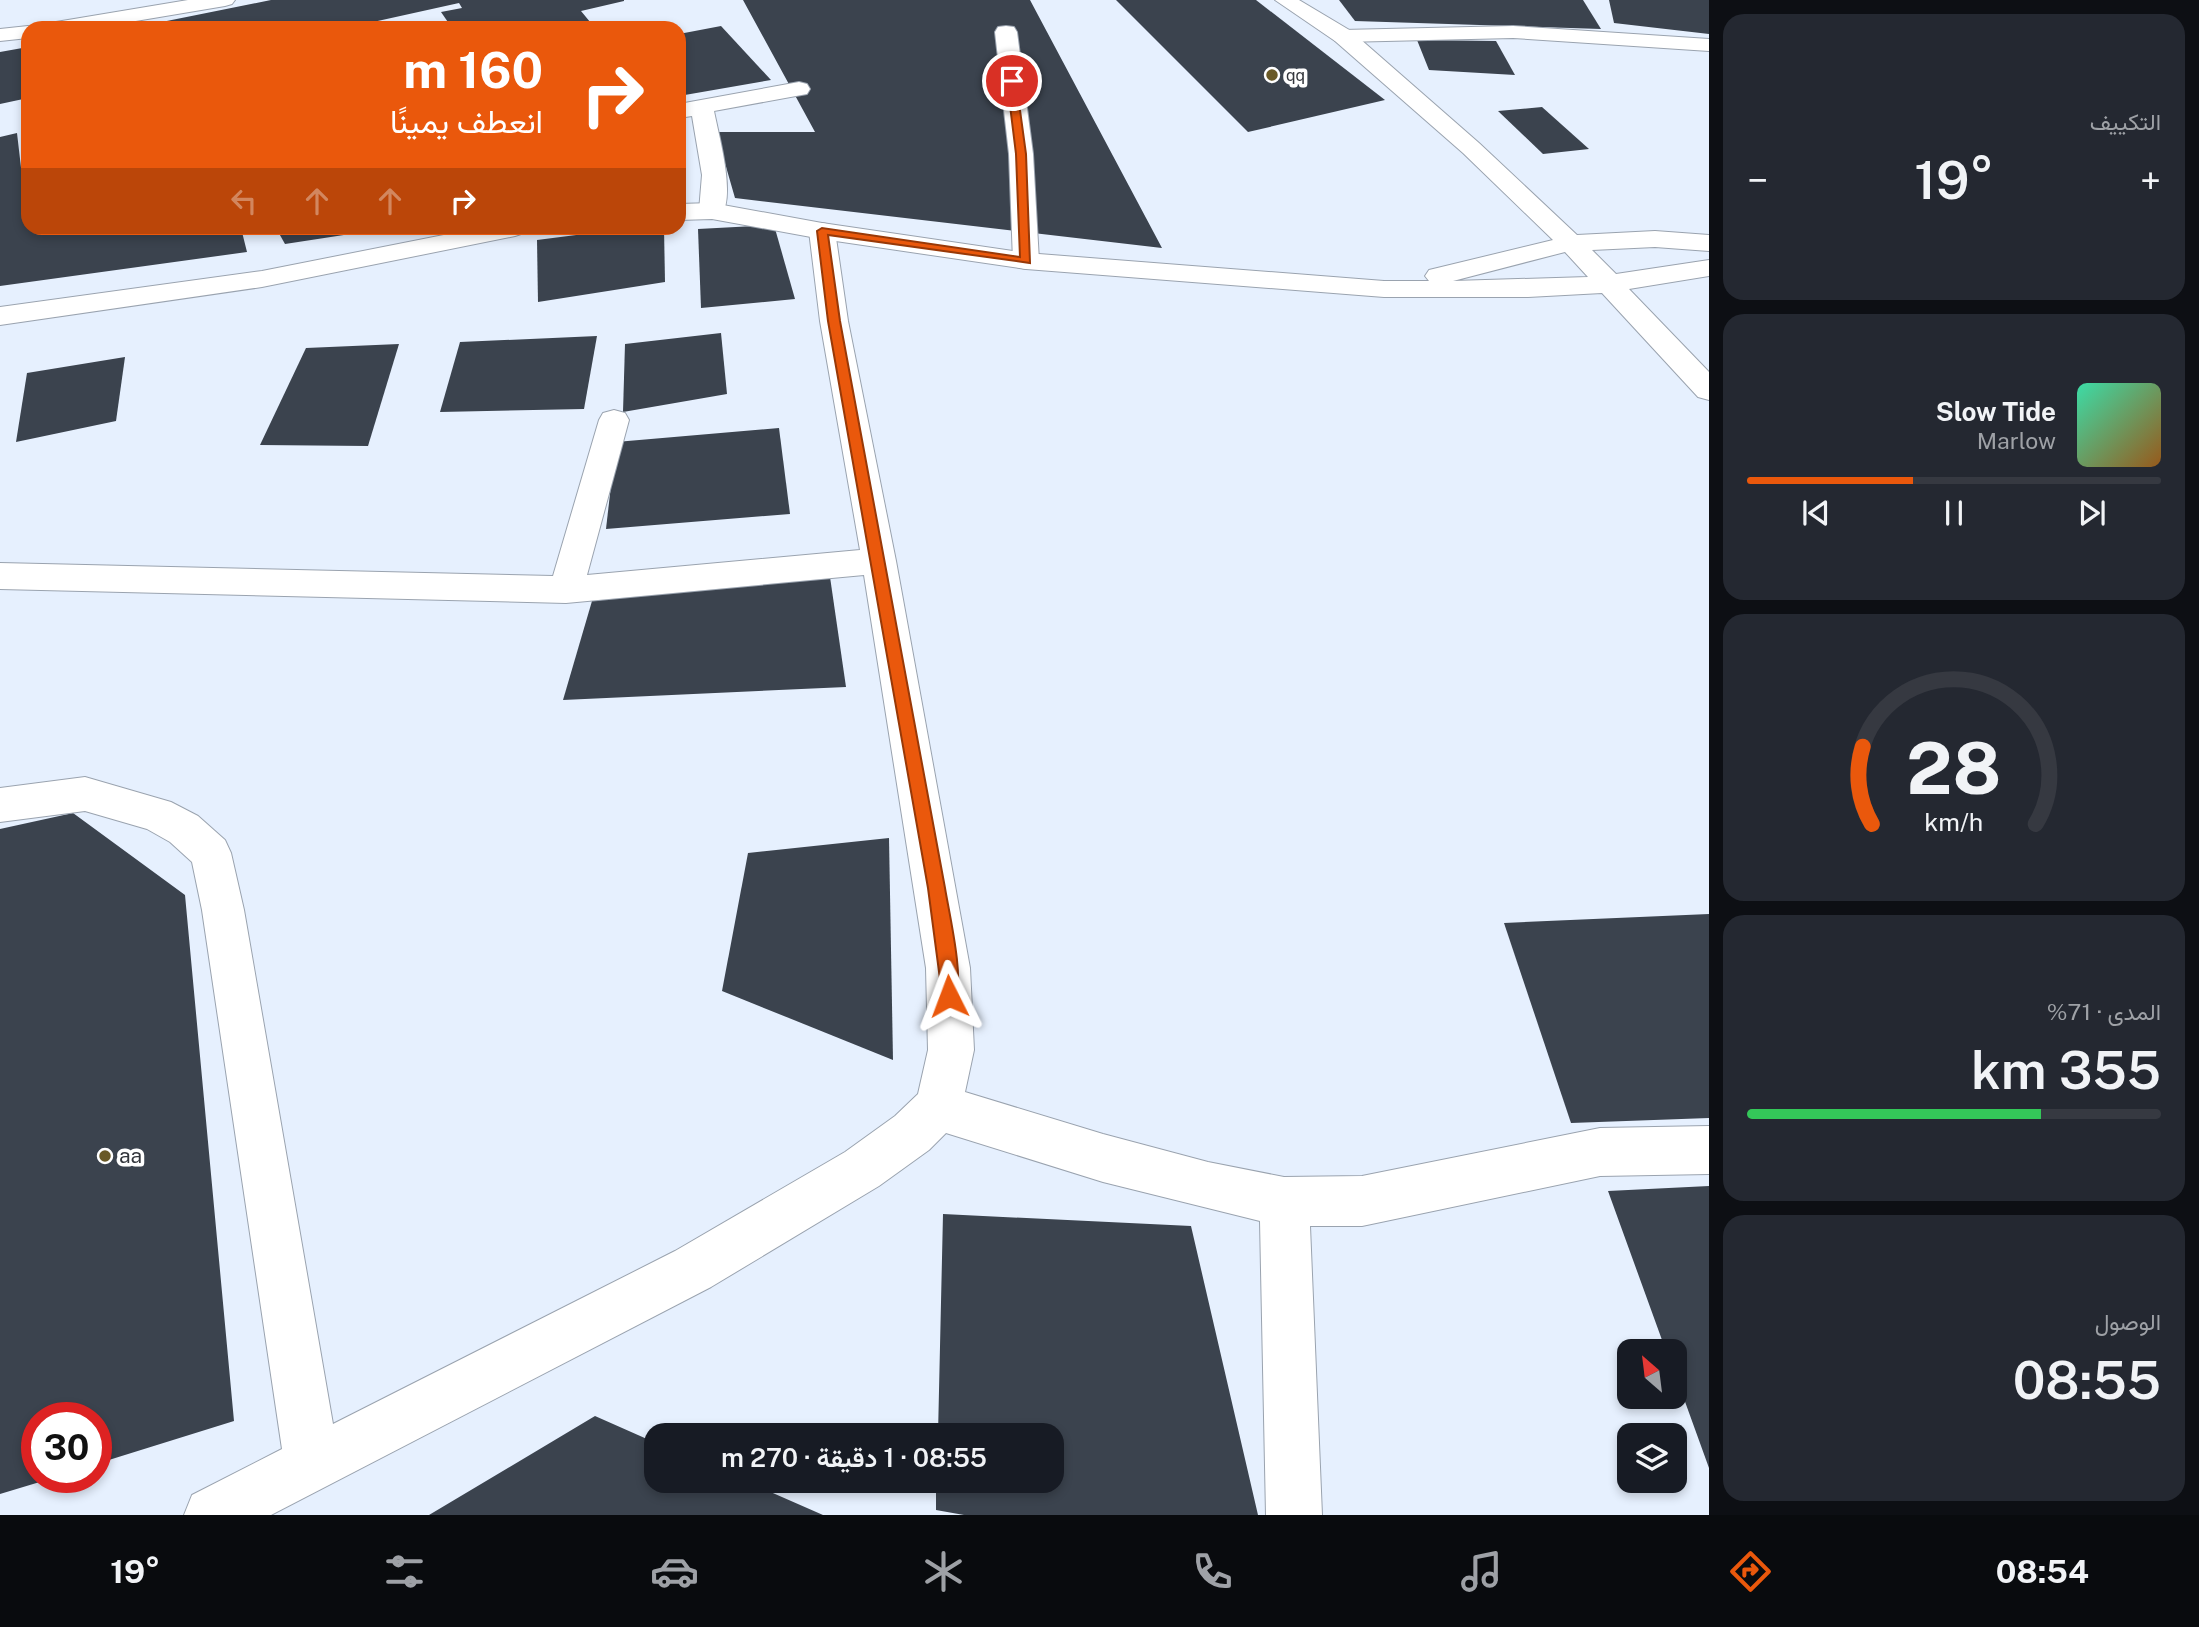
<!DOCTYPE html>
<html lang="ar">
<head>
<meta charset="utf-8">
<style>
  :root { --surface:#171b24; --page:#242831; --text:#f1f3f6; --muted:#9ea1a6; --line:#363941; --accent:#ea580c }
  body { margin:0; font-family:"Public Sans",Vazirmatn,sans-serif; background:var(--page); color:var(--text); direction:rtl; height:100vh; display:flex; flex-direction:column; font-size:26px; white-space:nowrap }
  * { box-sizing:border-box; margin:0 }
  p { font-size:23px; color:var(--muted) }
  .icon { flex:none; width:38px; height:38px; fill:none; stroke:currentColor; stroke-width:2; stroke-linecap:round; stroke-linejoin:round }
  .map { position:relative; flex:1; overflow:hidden; direction:ltr }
  .details { display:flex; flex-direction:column; gap:14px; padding:14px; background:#0d0f14; width:490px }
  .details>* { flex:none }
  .top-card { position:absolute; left:21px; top:21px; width:665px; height:214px; border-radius:21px; box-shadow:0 4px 10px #0003; direction:rtl; background:#ea580c; color:#fff; overflow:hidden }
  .needle { width:46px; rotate:332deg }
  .buttons { position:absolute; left:1617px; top:1339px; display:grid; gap:14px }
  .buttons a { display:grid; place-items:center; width:70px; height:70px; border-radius:14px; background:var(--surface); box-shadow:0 4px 10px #0003; font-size:35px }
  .speed { position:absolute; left:21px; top:1402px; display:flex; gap:14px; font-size:35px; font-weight:700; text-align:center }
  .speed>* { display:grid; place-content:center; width:91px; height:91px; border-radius:50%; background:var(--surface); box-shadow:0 4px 10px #0003; line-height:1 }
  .speed .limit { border:10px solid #d22; background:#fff; color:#111 }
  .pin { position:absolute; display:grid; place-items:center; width:60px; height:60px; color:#fff; margin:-30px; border:4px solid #fff; border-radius:50%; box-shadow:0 2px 7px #0007 }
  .me { position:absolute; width:77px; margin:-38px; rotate:357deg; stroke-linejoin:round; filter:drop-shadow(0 0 5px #0008) }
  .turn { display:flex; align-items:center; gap:24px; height:147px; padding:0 28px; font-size:32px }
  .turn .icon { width:91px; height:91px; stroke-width:2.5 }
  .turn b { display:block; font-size:49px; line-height:60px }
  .lanes { display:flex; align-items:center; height:66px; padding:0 28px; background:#0003; justify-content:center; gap:35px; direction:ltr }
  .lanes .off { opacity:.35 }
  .big { font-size:52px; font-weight:600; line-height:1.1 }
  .details .widget { flex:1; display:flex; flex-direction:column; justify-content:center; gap:10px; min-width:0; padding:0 24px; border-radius:21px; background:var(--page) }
  .details .dial { align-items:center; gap:0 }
  .dial svg { height:182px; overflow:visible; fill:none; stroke:var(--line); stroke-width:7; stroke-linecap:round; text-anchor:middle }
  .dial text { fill:var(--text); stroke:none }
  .song { display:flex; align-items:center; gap:21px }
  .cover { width:84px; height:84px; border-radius:10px; background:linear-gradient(135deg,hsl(160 70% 55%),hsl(30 70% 35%)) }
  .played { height:7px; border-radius:4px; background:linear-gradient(90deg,var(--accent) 40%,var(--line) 40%) }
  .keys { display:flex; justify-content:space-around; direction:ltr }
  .heat { display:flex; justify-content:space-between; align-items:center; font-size:38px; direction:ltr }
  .charge { height:10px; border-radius:5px; background:linear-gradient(90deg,#34c759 71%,var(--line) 0) }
  .trip { position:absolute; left:644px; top:1423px; width:420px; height:70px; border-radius:21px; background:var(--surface); box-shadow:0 4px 10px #0003; font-weight:600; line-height:70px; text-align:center; direction:rtl }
  .dock { display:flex; height:112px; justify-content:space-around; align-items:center; background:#090b0e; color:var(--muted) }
  .dock .icon { width:49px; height:49px }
  .dock .current { color:var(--accent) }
  .dock b { font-size:32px; color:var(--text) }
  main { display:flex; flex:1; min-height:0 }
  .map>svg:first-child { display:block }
</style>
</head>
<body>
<main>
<section class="details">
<div class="widget"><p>التكييف</p>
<div class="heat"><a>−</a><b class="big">19°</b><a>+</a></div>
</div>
<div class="widget">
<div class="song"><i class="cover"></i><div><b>Slow Tide</b><p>Marlow</p></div></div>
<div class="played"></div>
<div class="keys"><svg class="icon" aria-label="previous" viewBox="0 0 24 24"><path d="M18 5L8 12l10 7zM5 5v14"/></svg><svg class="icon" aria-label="pause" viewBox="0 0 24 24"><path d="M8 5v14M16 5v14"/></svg><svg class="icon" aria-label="next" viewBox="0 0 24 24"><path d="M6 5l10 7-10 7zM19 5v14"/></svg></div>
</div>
<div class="widget dial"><svg viewBox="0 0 100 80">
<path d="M14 69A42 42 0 1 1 86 69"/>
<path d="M14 69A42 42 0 0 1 10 35" stroke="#ea580c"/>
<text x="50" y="56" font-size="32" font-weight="700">28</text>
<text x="50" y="72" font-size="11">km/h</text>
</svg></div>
<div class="widget"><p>المدى · 71%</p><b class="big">355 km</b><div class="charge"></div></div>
<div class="widget"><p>الوصول</p><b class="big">08:55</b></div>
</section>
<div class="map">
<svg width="1709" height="1515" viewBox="0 0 1709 1515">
  <rect width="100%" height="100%" fill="#e6f0fe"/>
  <g fill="#3b434e">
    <polygon points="271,0 624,0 624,1 581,11 595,28 452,28 441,12 462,8 459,3 346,28 132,28"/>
    <polygon points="743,0 1030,0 1162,248 735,198 716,132 815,132"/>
    <polygon points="1116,0 1256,0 1385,100 1248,132"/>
    <polygon points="1339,0 1583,0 1601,29 1355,21"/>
    <polygon points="1609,0 1709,0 1709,34 1614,23"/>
    <polygon points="721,26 771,80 679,96 679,34"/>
    <polygon points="1417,40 1496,41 1515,75 1429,70"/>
    <polygon points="28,47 28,98 0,104 0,52"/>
    <polygon points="1542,107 1589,149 1543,154 1498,111"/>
    <polygon points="17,133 28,228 241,228 247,252 0,286 0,137"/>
    <polygon points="774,225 795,299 701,308 698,229"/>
    <polygon points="276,228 382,228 383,229 285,244"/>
    <polygon points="631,228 664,228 665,282 538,302 537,240"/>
    <polygon points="721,333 727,394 623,412 625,344"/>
    <polygon points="597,336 584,409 440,412 460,342"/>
    <polygon points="399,344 368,446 260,445 306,348"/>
    <polygon points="125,357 116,421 16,442 27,373"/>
    <polygon points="779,428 790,514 606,529 616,442"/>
    <polygon points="830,577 846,687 563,700 592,601"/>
    <polygon points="73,813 185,895 234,1421 96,1464 96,1418 37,1418 37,1477 53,1478 0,1494 0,829"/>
    <polygon points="889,838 893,1060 722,991 748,853"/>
    <polygon points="1709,914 1709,1118 1571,1123 1504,923"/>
    <polygon points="1709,1186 1709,1468 1675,1374 1675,1351 1666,1351 1608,1191"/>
    <polygon points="943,1214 1191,1226 1258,1515 964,1515 936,1510 936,1480 1052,1480 1052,1435 938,1435"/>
    <polygon points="595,1416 656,1443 656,1480 743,1480 823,1515 429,1515"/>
  </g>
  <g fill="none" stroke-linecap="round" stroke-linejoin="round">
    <defs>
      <g id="minor">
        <polygon points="1006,26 1014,27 1017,32 1033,154 1039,261 1035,267 1026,269 1017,267 1013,261 1009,154 995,32 998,27"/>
        <polygon points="1513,26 1709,39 1709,51 1513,38 1343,42 1335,41 1332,36 1335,31 1343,30"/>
        <path d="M799,82L807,84L810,89L807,94L714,111C719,137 736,195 721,216L712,219L703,216L699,211L702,175L692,116L679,118V104Z"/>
        <polygon points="822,223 831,225 835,231 848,321 896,561 970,968 974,1050 965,1092 1103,1134 1208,1162 1284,1177 1362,1176 1600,1128 1709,1126 1709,1174 1600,1176 1362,1226 1310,1226 1322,1515 1266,1515 1260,1221 1103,1182 946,1133 929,1150 879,1186 711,1287 271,1515 184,1515 192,1495 282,1449 202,910 192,862 170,842 147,829 85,811 0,822 0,788 85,777 171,802 198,816 225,840 231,853 244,910 333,1424 675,1251 845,1152 895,1116 918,1094 928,1050 926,968 864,575 566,603 0,589 0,563 553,576 599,420 603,413 614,410 625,413 629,420 587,575 860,550 820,321 809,231 813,225"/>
      </g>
      <g id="tertiary">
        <polygon points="188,0 235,0 232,4 225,6 94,28 45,28 49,24 56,22"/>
        <path d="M1275,0H1299L1351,31L1479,143L1577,235L1655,231L1709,235V251L1655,247L1592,250L1616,274L1709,260V276L1629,289L1709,372V400L1698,397L1602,293L1528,297H1384L1026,269L822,239L712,219L679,220V204L712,203L822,223L1026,253L1384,281H1429L1425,276L1429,270L1553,240L1463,153L1335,41ZM1565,252L1588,277L1453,281Z"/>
        <polygon points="28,26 36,28 28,28 28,38 0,41 0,29"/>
        <polygon points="479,228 528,228 524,233 515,236 262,287 0,325 0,307 262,271"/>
      </g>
    </defs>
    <use href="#minor" stroke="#9aa3af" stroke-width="2"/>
    <use href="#tertiary" stroke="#9aa3af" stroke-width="2"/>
    <use href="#minor" fill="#fff" fill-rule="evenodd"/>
    <use href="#tertiary" fill="#fff" fill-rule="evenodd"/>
  </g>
  <path fill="#ea580c" stroke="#983908" stroke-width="2" d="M1012,78L1016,81L1026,154L1030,263L828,235L840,321L945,888C949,913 965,980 955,1002L949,1005L943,1002L928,888L828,321L817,231L822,228L1020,257L1016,154L1007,81Z"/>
  <g fill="#695926" stroke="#fff" stroke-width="2.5">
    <circle cx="1272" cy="75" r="7"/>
    <circle cx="105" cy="1156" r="7"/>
  </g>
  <g text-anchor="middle" stroke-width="7" stroke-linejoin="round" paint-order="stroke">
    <g font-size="16" fill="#33363c" stroke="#fff" text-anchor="start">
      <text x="1286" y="81">qq</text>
    </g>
    <g font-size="21" fill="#33363c" stroke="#fff" text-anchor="start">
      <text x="119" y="1163">aa</text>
    </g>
  </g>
</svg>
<div class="buttons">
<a><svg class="needle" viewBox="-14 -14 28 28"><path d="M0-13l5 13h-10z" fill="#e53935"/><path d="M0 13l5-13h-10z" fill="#9ea1a6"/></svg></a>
<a><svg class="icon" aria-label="layers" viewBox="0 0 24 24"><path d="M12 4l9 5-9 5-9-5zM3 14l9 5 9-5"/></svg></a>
</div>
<div class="speed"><div class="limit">30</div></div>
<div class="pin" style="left:1012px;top:81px;background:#d93025"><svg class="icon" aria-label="arrive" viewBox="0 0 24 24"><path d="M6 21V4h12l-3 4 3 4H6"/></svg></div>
<svg class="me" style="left:949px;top:996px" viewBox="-20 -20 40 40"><path d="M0-17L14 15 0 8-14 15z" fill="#ea580c" stroke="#fff" stroke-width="4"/></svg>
<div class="trip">08:55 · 1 دقيقة · 270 m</div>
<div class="top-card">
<div class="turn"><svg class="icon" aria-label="right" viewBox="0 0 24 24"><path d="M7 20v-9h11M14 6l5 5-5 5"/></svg><div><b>160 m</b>انعطف يمينًا</div></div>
<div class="lanes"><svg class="icon off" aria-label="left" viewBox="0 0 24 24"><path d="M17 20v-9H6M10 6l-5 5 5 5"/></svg><svg class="icon off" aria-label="ahead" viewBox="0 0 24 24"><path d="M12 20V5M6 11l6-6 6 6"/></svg><svg class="icon off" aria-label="ahead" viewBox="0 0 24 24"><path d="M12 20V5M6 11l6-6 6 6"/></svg><svg class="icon" aria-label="right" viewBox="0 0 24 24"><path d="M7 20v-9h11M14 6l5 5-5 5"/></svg></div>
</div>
</div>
</main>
<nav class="dock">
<b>08:54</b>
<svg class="icon current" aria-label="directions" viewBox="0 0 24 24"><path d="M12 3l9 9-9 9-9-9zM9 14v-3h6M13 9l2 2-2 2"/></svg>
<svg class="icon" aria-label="music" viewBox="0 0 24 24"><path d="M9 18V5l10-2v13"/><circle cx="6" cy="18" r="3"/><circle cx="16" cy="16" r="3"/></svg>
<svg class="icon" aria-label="phone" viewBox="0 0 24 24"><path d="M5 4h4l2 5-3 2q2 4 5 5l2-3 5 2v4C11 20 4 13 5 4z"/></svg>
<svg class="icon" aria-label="climate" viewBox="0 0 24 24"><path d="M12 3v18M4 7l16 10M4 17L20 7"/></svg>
<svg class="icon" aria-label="car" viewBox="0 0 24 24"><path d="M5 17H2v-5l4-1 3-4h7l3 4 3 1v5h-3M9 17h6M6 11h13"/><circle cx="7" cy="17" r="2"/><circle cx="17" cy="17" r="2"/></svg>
<svg class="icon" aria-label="filters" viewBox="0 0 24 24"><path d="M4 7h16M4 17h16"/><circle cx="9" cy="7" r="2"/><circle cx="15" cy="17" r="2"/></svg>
<b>19°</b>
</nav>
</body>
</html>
